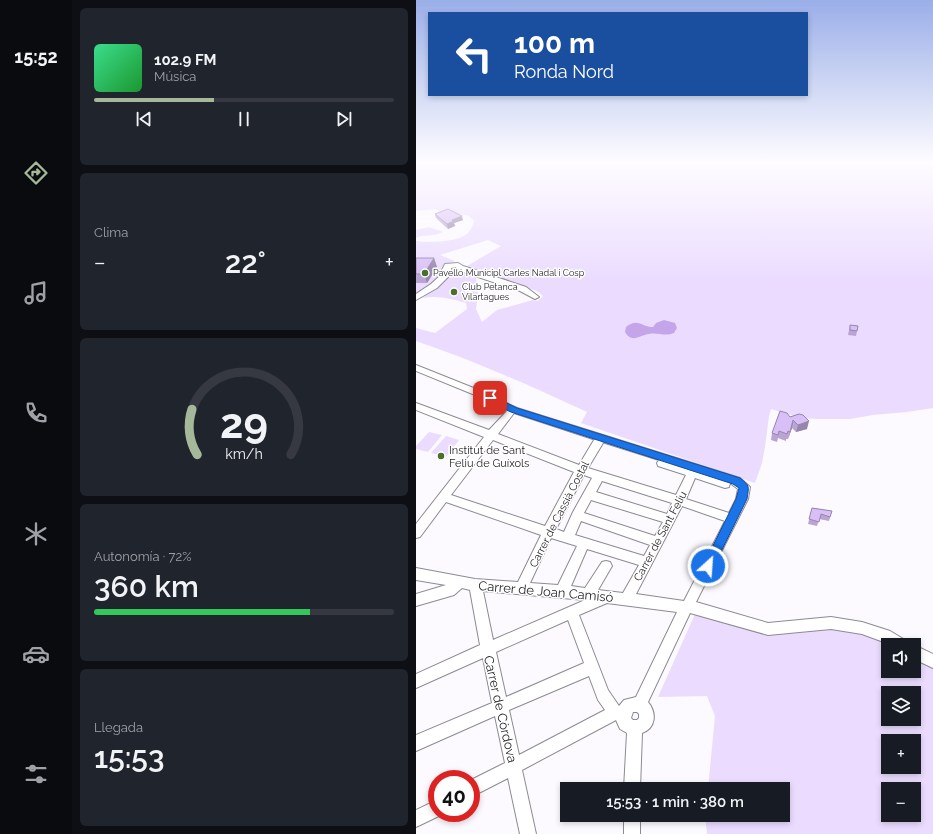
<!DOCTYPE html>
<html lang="es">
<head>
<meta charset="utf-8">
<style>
  :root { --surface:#171b24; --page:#20242c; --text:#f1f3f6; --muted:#9ea1a6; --line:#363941; --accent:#a6b89a }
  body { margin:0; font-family:Raleway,sans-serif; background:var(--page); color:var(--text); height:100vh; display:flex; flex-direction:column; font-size:15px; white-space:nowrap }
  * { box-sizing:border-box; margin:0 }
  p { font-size:13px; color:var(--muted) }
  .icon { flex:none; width:22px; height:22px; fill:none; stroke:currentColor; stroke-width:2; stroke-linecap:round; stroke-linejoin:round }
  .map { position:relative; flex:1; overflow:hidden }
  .drawer { display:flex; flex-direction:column; gap:8px; padding:8px; background:#0d0f14; width:344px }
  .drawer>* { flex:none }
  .guide { position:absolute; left:12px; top:12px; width:380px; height:84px; border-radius:0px; box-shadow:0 2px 6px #0003; background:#1a4fa0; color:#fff; overflow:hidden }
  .fabs { position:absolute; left:465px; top:638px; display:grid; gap:8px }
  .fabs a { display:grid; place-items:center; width:40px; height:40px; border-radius:0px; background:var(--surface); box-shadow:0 2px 6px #0003; font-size:20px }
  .speed { position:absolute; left:12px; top:770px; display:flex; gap:8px; font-size:20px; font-weight:700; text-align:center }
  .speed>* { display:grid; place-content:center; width:52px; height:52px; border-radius:50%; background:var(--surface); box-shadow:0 2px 6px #0003; line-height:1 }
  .speed .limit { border:6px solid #d22; background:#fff; color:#111 }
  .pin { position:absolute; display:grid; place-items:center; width:34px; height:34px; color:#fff; margin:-17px; border-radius:8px; box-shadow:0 2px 6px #0006 }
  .me { position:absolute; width:44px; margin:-22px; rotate:26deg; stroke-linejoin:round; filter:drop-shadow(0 0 3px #0008) }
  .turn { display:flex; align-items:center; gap:14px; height:84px; padding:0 20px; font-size:18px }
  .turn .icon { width:52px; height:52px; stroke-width:2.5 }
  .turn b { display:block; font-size:28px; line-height:34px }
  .big { font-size:30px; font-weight:600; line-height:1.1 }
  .drawer .card { flex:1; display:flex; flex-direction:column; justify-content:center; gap:6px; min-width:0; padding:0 14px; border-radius:6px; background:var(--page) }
  .drawer .dial { align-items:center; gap:0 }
  .dial svg { height:104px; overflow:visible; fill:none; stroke:var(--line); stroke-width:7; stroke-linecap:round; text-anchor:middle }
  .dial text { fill:var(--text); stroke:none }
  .song { display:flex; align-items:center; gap:12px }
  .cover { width:48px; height:48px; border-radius:6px; background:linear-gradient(135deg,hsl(150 70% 55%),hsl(130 70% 35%)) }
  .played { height:4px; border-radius:2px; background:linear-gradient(90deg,var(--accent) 40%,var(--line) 40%) }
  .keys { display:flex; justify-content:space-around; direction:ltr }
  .heat { display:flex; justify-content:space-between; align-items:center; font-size:22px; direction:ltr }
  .charge { height:6px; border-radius:3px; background:linear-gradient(90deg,#34c759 72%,var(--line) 0) }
  .trip { position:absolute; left:144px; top:782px; width:230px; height:40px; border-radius:0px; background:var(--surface); box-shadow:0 2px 6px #0003; font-weight:600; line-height:40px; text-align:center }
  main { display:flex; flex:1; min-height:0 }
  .tabs { display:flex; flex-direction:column; width:72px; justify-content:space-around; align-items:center; background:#090b0e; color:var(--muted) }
  .tabs .icon { width:28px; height:28px }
  .tabs .on { color:var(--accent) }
  .tabs b { font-size:18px; color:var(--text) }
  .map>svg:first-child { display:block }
</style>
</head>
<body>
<main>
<nav class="tabs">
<b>15:52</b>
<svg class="icon on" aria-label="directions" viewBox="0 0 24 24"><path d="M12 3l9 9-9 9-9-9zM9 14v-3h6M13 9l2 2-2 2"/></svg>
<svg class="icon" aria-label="music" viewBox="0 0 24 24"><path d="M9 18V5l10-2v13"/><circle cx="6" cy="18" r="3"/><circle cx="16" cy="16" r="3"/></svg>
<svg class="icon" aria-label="phone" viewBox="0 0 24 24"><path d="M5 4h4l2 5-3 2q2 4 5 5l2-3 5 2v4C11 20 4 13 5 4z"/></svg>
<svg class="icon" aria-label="climate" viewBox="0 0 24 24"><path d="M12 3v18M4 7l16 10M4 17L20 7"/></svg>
<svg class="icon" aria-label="car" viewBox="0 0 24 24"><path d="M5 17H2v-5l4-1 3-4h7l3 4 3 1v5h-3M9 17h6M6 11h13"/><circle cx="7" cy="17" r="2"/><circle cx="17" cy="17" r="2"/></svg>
<svg class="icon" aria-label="filters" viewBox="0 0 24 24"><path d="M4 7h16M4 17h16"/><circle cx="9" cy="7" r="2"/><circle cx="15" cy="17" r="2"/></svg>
</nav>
<section class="drawer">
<div class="card">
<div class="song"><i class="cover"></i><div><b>102.9 FM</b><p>Música</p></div></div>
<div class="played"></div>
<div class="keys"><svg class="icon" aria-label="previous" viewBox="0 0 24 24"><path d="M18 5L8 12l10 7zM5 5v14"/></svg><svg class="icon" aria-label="pause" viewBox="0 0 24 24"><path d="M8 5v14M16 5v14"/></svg><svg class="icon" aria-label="next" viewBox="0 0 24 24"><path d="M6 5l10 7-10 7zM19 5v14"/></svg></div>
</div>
<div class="card"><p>Clima</p>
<div class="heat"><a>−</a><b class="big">22°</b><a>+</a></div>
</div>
<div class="card dial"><svg viewBox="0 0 100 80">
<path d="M14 69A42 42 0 1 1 86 69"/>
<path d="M14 69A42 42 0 0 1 10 34" stroke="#a6b89a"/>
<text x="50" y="56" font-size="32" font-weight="700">29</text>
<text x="50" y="72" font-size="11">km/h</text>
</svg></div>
<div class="card"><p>Autonomía · 72%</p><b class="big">360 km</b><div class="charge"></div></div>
<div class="card"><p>Llegada</p><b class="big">15:53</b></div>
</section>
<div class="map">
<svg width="517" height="834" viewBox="0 0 517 834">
  <rect width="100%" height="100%" fill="#fcf9ff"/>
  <g fill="#ebdcff" fill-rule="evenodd">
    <path d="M0,163H517V408L491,412L457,415L434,419H401L385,418L355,409L353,416L349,447L346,463L339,483L165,423L171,412C115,386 59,361 0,341V328L19,333L51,309L50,303C37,299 20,295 7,298L32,276C44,272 49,270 60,278L62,294L60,309L66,322L81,310L117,300L122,301L127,296L121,291L77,277L51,266L85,246L72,240L24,255L39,261L25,268L26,273L17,283L0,295V241C13,243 43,242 52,233C55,229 57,225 58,221L53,216L39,213H27L19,209L0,211Z"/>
    <path d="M13,227L25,231L27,232C19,237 8,234 0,238V230Z"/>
    <polygon points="13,432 26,435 12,452 0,449 0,446"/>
    <polygon points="30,436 43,440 30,457 15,453"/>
    <path d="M279,614L327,626H410L451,633L472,645V671H498V657L517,665V834H291L289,815H367V789H292L299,716L291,696L242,697ZM472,693H498V719H472ZM472,741H498V767H472ZM472,789H498V815H472Z"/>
  </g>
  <path fill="#c5a5e9" d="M248,320L259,323L261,328L258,333C249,337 242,332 233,334C224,335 216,344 209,332L210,327C222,317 227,328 237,327L240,323Z"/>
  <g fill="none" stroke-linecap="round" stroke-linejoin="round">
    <defs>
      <g id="minor">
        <polygon points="42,263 47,266 110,287 123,297 119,299 104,291 41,270 40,267 35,268 35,274 21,288 0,300 0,294 15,284 28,272 26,270 29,264"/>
        <path d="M0,365L65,391L101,408L324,478L334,487L332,499L280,602L352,623L415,617L446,622L474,631L489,640L491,645H472L465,641L446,634L415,629L352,635L274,613L232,702C241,713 240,728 226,733L224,789H208L211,733L204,729L200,720L106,770L120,834H104L92,778L55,797V780L89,763L79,716L0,751V735L76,703L67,658L0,688V674L64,645L54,590L46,588L38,595L0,606V594L30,585L0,580V568L59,579L102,582L125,535L30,502L4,537L0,538V524L68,437L0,410V403L73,430L91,411L59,395L0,371ZM98,413L180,440H178L163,465L82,434ZM77,440L158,472L129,526L35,495ZM186,442L243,460L241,463L242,466L270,475L260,495L172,468L187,443ZM168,475L176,478L157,512L148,532L140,529ZM279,478L309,488L313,487L314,483L322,489L320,499L313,513L270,499ZM186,481L256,503L251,514L180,492ZM175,500L247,522L239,536L168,513ZM266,506L309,521L268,601L220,594ZM165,521L234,545L228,556L159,535ZM135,538L161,546L142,585L114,583ZM171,549L223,565L207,593L182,590L196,566L194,562L190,561L186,562L169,588L155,586ZM67,591L169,600L77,640ZM191,603L261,612L220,697L208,700L203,706L192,690L163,615ZM152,620L168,663L90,697L80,652ZM173,676L182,700L189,710L103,755L93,710ZM217,712H221L223,714V718L221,720H217L215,718Z"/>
        <polygon points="498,645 517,654 517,668 498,659"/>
        <polygon points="21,800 21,813 27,814 0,827 0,810"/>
        <rect x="208" y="815" width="16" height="19"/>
      </g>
    </defs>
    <use href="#minor" stroke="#8d8a92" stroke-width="2"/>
    <use href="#minor" fill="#fff" fill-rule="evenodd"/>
  </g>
  <g fill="#baa4d4">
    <polygon points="19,214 47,220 38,223 39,226 32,229 20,218"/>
    <polygon points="0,258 18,258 21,267 11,283 0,283"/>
    <polygon points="434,325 442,326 440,336 432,335"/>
    <polygon points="374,417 391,429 380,432 376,428 372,439 370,439 370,441 362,438 361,442 355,440 356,433"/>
    <polygon points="396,508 416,511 413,521 403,519 401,526 392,524"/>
  </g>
  <g fill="#9786ac">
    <polygon points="46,216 47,220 38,223 39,226 32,229 31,224 36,220"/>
    <polygon points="18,258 21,267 11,283 8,274"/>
    <polygon points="377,420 376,428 372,439 374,432"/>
    <polygon points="393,421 391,429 380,432 382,425"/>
  </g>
  <g fill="#d8bff6" stroke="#9786ac">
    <polygon points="32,209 46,216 36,220 38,221 31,224 19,214"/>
    <polygon points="0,258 18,258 8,274 0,274"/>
    <polygon points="434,325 442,326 441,331 434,330"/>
    <polygon points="364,411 371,413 374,417 383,414 387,415 393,421 382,425 377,420 374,432 372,431 371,434 363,431 362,435 356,433"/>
    <polygon points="396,508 416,511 414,517 405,514 403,522 393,519"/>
  </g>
  <linearGradient id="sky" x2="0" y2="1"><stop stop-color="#9aaee8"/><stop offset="0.58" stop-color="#fefcff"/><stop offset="1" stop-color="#fefcff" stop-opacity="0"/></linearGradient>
  <rect width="517" height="280" fill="url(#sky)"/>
  <path fill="#1a73e8" stroke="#114b97" d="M74,395L101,408L324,478C334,486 333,486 331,499L296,570L292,571L289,570L287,566L320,499L323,488L317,484L95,412L71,401L70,398Z"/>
  <g fill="#4a6f29" stroke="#fff" stroke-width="1.5">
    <circle cx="9" cy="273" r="4"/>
    <circle cx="38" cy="292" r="4"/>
    <circle cx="25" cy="456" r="4"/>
  </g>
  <g text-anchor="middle" stroke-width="3" stroke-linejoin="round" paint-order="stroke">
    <g font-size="9" fill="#262528" stroke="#fff" text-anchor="start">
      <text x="17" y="276">Pavelló Municipl Carles Nadal i Cosp</text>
      <text x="46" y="290">Club Petanca<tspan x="46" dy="10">Vilartagues</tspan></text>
    </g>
    <g font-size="11" fill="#262528" stroke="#fff" text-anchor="start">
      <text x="33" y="454">Institut de Sant<tspan x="33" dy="13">Feliu de Guíxols</tspan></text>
    </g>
    <g font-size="11" fill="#262528" stroke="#fff">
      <text transform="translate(143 514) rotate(-63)" y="4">Carrer de Cassià Costal</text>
      <text transform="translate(244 536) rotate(-62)" y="4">Carrer de Sant Feliu</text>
    </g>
    <g font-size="13" fill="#262528" stroke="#fff">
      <text transform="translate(130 591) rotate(5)" y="5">Carrer de Joan Camisó</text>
      <text transform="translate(85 709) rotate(77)" y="5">Carrer de Còrdova</text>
    </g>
  </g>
</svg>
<div class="fabs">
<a><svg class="icon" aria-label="sound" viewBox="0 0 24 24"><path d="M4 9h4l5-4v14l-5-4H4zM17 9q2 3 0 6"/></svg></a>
<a><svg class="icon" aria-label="layers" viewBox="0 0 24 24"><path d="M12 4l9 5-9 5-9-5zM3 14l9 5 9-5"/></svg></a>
<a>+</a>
<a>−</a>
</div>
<div class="speed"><div class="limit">40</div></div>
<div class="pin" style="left:74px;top:398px;background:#d93025"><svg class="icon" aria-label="arrive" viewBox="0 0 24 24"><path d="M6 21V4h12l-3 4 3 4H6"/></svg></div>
<svg class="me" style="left:292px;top:566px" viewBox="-20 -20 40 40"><circle r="17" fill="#1a73e8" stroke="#fff" stroke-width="3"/><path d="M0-11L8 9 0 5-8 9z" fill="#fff"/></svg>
<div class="trip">15:53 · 1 min · 380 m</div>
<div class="guide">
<div class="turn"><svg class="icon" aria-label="left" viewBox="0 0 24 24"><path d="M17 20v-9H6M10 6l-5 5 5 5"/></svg><div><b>100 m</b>Ronda Nord</div></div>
</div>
</div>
</main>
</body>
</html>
